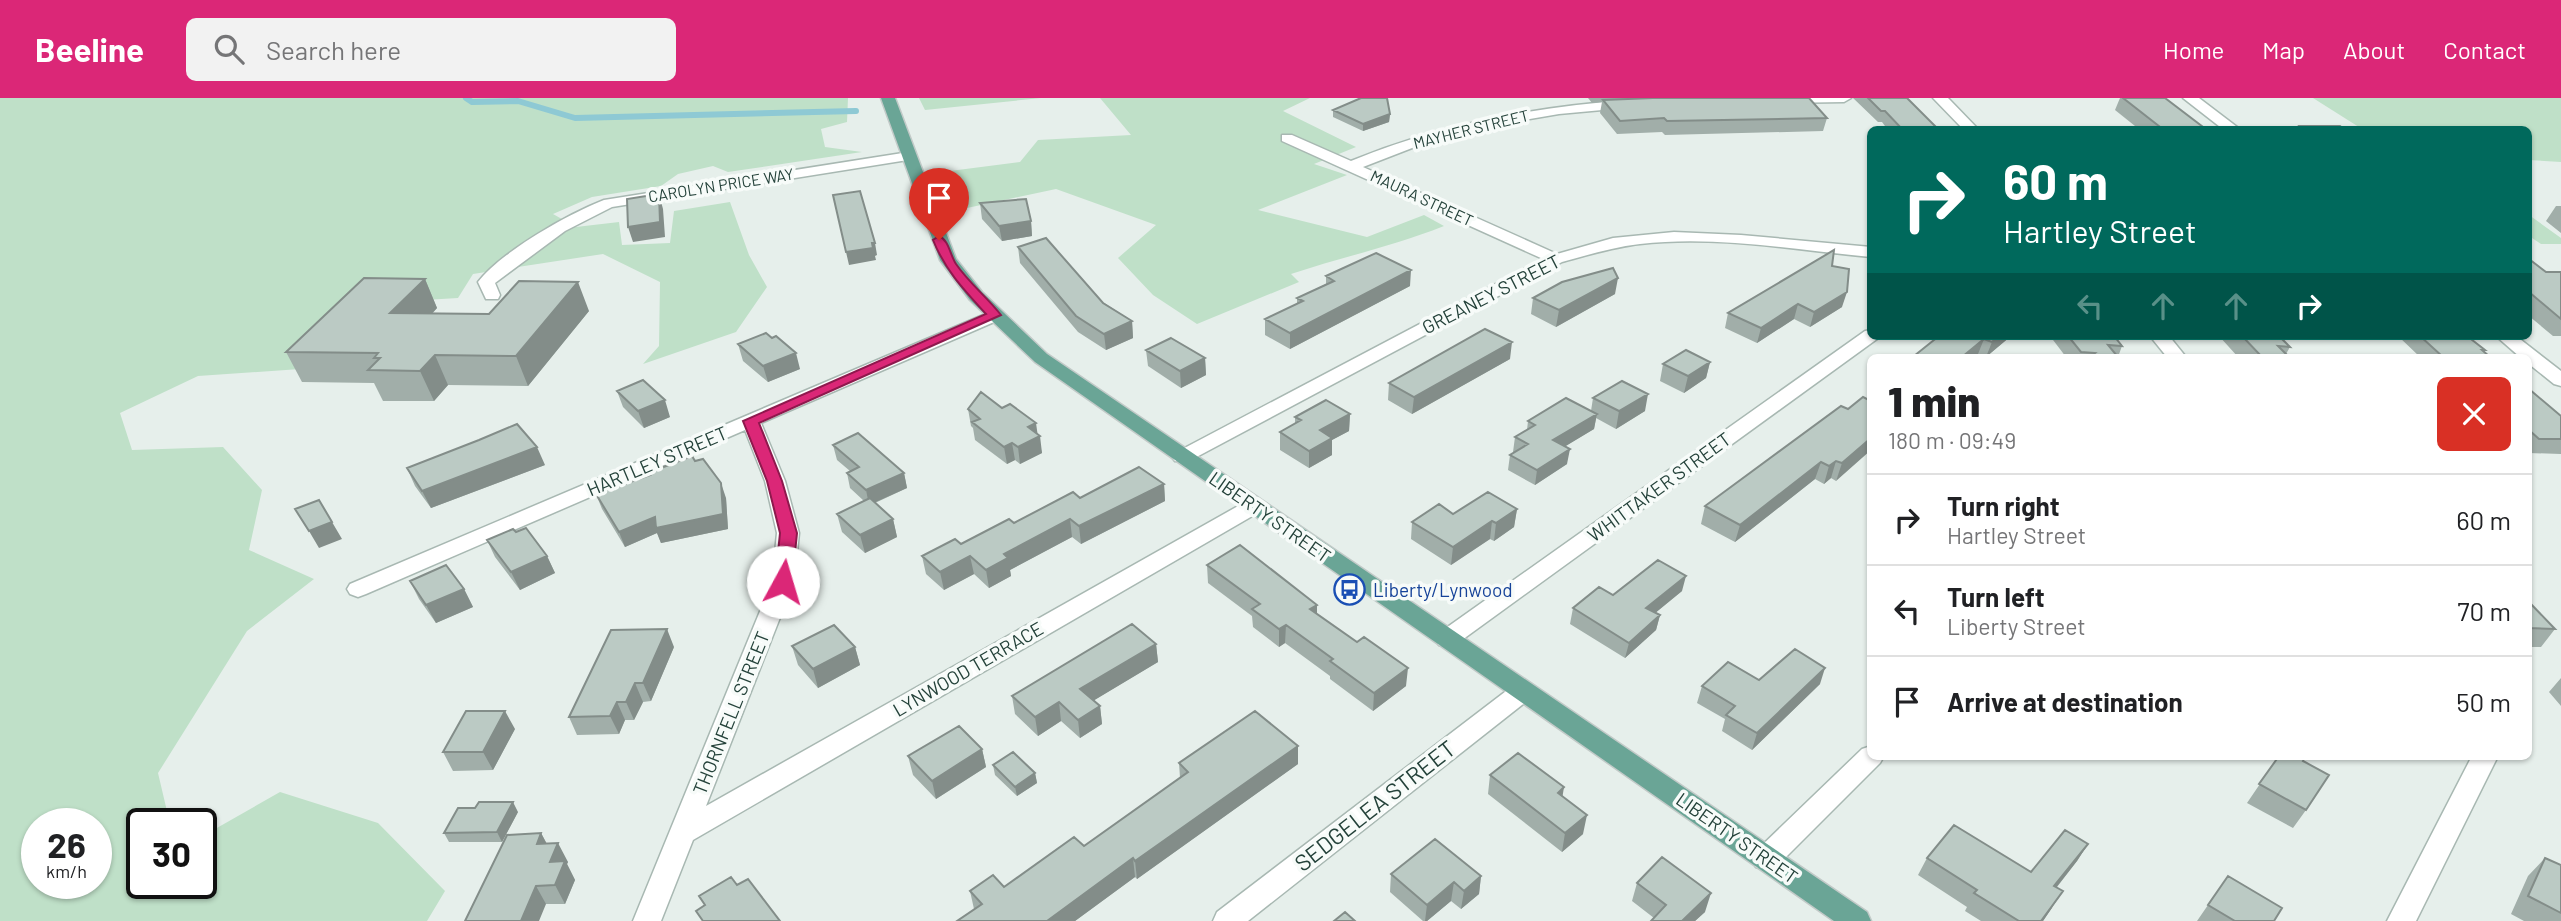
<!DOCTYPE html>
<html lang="en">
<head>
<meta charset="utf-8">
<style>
  body { margin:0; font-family:Barlow,sans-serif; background:#f2f2f2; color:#202124; height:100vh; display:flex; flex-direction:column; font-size:26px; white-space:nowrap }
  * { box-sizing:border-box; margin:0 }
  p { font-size:23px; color:#757577 }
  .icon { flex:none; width:38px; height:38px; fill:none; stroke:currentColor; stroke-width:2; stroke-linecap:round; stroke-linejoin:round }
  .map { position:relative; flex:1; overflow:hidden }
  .sheet { position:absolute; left:1867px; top:256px; width:665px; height:406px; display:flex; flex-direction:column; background:#fff; border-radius:10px; box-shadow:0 2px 5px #0004 }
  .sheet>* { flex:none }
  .top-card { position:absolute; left:1867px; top:28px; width:665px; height:214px; border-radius:10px; box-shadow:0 2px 5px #0004; background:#00695c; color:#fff; overflow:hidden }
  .speed { position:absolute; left:21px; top:710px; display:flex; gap:14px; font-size:35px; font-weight:700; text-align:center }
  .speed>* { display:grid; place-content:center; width:91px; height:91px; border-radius:50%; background:#fff; box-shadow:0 2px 5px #0004; line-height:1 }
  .speed small { font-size:18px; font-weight:400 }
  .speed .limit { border:4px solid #111; border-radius:10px; background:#fff; color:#111 }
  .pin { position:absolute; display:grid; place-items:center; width:60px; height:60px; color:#fff; margin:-72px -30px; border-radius:50% 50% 50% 0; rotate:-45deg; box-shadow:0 0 7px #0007 }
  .pin .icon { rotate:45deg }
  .me { position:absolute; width:77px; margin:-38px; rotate:6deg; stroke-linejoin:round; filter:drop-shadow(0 0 5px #0008) }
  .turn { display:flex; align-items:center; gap:24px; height:147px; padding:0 21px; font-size:32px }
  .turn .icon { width:91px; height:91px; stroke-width:2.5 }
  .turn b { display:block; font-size:49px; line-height:60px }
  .lanes { display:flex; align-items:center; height:66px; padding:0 21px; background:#0003; justify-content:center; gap:35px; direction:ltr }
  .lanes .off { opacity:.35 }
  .round { display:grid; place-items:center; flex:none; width:74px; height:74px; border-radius:10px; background:#f2f2f2 }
  .overview { display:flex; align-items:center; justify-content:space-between; height:119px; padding:0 21px }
  h1 { font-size:42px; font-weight:800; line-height:52px }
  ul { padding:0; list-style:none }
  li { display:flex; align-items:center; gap:21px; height:91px; padding:0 21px; border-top:2px solid #e0e0e0 }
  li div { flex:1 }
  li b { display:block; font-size:26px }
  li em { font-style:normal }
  header { display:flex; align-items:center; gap:42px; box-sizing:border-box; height:98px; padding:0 35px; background:#db2777; color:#fff }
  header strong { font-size:33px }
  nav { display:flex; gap:38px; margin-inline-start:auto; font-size:24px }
  .search { width:490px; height:63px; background:#f2f2f2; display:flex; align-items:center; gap:18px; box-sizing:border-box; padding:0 24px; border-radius:10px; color:#757577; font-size:26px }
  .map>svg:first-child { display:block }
  .green { fill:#bfe0c8; fill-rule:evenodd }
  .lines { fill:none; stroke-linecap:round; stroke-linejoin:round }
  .stream { stroke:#8ec9d4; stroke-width:6 }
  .minor-casing { stroke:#a8b8b2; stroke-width:3 }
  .major-casing { stroke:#c2cac8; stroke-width:3 }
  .minor { fill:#fff; fill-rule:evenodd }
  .major { fill:#6aa596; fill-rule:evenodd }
  .wall { fill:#a1aea9 }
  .shaded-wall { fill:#838d89 }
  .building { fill:#bbcac4; stroke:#838d89; stroke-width:2 }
  .route { fill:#db2777; stroke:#8e194d; stroke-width:2 }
  .labels { text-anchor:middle; stroke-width:7; stroke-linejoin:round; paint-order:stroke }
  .far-street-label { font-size:16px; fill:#24423a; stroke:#f7fbf9 }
  .street-label { font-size:19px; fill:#24423a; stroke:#f7fbf9 }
  .transit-label { font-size:19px; fill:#164399; stroke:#f7fbf9; text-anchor:start }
  .near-street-label { font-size:23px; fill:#24423a; stroke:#f7fbf9 }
</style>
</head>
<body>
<header>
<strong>Beeline</strong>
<div class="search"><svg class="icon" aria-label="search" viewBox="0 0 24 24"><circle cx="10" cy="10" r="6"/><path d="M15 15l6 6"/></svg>Search here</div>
<nav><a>Home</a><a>Map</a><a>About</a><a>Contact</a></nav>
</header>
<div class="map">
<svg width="2561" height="823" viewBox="0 0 2561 823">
  <rect width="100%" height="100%" fill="#e6efeb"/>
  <!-- green -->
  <path class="green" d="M0 0H848L847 24 821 31 825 49 862 54 728 74 713 68 678 76 661 88 592 99 553 116 576 129 619 124 622 147 670 145 674 113 730 104 749 157 767 189 736 234 643 266 659 248 660 184 603 156 473 176 458 200 374 205 300 271 198 278 120 315 132 352 223 349 262 392 249 452 314 481 247 533 158 675 170 726H142V786H201V739L280 694 378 725 445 793 427 823H0ZM37 726H96V786H37Z
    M919 0H1041L925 12Z
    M1100 0H1310L1283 13 1356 49 1314 66 1347 77 1258 112 1367 139 1424 117 1444 128C1394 148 1342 159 1291 176L1299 184 1197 226 1153 197 1118 160 1156 127 1056 91 967 110 950 73 1020 64 1038 42 1131 37Z
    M2313 0H2561V64L2529 62V32L2362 31Z
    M2529 117 2561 140V146H2541L2529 138Z"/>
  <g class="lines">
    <!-- stream -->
    <path class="stream" d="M466 0 472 4 518 3 575 20 856 13"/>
    <defs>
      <path id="minor" d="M1775 0H1851L1844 4 1781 5 1776 4Z
        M1933 0H1948L1979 32H1964Z
        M2183 0H2199L2241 32H2224Z
        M1630 2 1637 6 1635 9 1559 16 1488 28 1425 45 1363 69 1557 156 1613 140 1674 134 1741 137 1871 149V159C1795 152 1716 137 1640 146 1613 149 1588 157 1562 164L1189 363H1175L1172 359 1175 355 1543 161 1282 43V37H1292L1351 63C1441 26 1533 9 1630 2Z
        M909 54 914 55 916 58 914 61 612 109 565 133 495 185 500 197 498 201H486L478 184C501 154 568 116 604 102Z
        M995 212 1001 213 1004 217 1001 221 761 325 785 383 799 435 794 484 706 708 1247 403H1261L1264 408 1261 413 693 742 661 823H633L772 484 777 435 765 383 745 332 366 496 358 499 350 496 347 491 350 486Z
        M1871 232V238H1879L1877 241 1455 547 1447 549 1439 547 1435 541 1439 535 1865 233Z
        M2150 238H2169L2186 259H2167Z
        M2496 238H2516L2561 273V288L2554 286 2529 266V259H2520Z
        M1523 584 1532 587 1535 593 1532 599 1248 823H1213L1217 814 1514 587Z
        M1871 648V658H1884L1880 665 1776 769 1766 772 1756 769 1752 761 1756 753 1862 651Z
        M2472 658H2498L2416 823H2387Z"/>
      <path id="major" d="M881 0H895L956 161 982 194 1047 256 1867 814 1871 823H1834L1035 264 970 202 940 162Z"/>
    </defs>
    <!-- minor casing -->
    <use href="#minor" class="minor-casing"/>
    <!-- major casing -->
    <use href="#major" class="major-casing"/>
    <!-- minor -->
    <use href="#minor" class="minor"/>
    <!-- major -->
    <use href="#major" class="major"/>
  </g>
  <!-- wall -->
  <path class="wall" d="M1588 0H1809L1827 20 1823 33 1665 37 1662 34 1617 36 1600 15 1602 4 1592 5Z
    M1853 0H1907L1939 32H1888L1882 24H1878Z
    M2120 0H2165L2207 32H2140L2115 12Z
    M1333 12 1390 16 1389 24 1363 33 1333 19Z
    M980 105 1031 123 1032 138 1002 143 982 121Z
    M2556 108H2561V135L2546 123Z
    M1018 149 1132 223 1133 240 1106 252 1078 234 1020 165Z
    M2529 161 2546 174H2561V238H2553L2529 218Z
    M1832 168 1842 209 1810 229 1794 221 1757 245 1725 230 1728 215Z
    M1326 178 1410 188 1290 251 1265 237V221L1297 206V200L1326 186Z
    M425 181 437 210 432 216H489L589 213 528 288 448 287 434 303H383L374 285 302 284 286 254Z
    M1615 196 1556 229 1531 216 1533 200Z
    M1939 238H2011L1986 259 1978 256 1975 259H1914Z
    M2050 238H2114L2122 248 2118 259H2066Z
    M2219 238H2279L2290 249 2286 256 2289 259H2238Z
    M2398 238H2467L2485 252 2484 253 2490 259H2420Z
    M772 240 800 271 768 284 743 263 738 246Z
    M1146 252 1205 260 1206 277 1181 290 1148 268Z
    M1510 261 1412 316 1388 302 1389 285Z
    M1710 264 1706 280 1684 295 1660 283 1663 266Z
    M2529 291 2561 318V356L2529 355Z
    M617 293 670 319 644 330 623 309Z
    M1593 300 1645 313 1616 331 1596 320 1594 331 1565 348 1567 366 1535 387 1508 372 1510 357 1515 355 1513 354 1515 339 1527 332 1528 323 1591 313Z
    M1871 303 1836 383 1831 380 1824 386 1815 381 1735 444 1701 426 1705 408 1848 311Z
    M968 311 1037 336 1042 355 1020 366 1015 362 1007 366 975 342 973 330 971 328Z
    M1350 316 1349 333 1332 342V357L1309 370 1280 352V334L1295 326V319Z
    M833 347 904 375 907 390 875 405 893 421 897 439 865 455 842 434 837 416 864 403 850 390 847 375 850 373 837 362Z
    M545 367 431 410 415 388 407 370Z
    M648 375 726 400 728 431 661 445 657 435 625 449 602 411 596 396 649 378Z
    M1164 386 1165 403 1081 446 1072 439 1010 472 1011 478 989 490 974 476 944 492 926 476 922 458 961 446 1080 400Z
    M1517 411 1514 429 1494 443 1490 441 1451 467 1411 441 1412 424 1453 416Z
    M516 434 547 458 555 475 520 492 495 459 487 442Z
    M1207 467 1317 516 1406 588 1373 613 1330 581V578L1285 545 1279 549 1253 529 1252 518 1208 485Z
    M410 483 464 491 473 509 436 525 419 501Z
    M1682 493 1655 515 1660 517 1656 532 1625 560 1570 526 1573 510 1613 497Z
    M2529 504 2555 531 2541 549H2529Z
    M1156 546 1158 564 1094 602 1100 608 1102 626 1080 640 1061 623 1038 638 1015 616 1012 598Z
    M792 548 855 549 860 567 818 590 798 567Z
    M674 549 651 603 643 604 634 622H625L619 636 577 637 569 619Z
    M2561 580V608L2549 594Z
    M1759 582 1820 586 1752 652 1722 633 1725 621 1697 605 1702 588Z
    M515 631 493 672 453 673 443 654Z
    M982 651 986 669 936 701 913 677 908 658Z
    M2279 658 2303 663 2306 712 2293 730 2247 705Z
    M1179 665 1298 666 1137 781 1135 779 1075 823H957L974 811 970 793 1004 789 1084 748 1180 680Z
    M993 667 1035 675 1037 685 1017 698 995 677Z
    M1490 677 1562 699 1583 736 1562 754 1488 696Z
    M518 714 502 744H449L444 735Z
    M541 735 547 746 568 764 567 766 575 782 565 806H546L465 823Z
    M2088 746 2077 763 2057 789 2052 810 2043 823H1981L1965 813 1967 809 1918 777 1927 760 2031 774Z
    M2545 760 2561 767V823H2524L2511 816 2528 778Z
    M1391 776 1481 778 1479 796 1461 811 1451 803 1427 823H1423L1390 794Z
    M2228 778 2274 823H2197Z
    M1637 785 1705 814 1695 823H1651L1654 820 1632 803Z"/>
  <!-- shaded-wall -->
  <path class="shaded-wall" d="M1390 16 1389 24 1363 33V26Z
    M659 96 663 111 665 139 633 144 628 129Z
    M1031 123 1032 138 1002 143 999 128Z
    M872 145H875L877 157 875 158 876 162 849 167 846 154Z
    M1411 172 1410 188 1290 251V235Z
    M1618 180 1615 196 1556 229 1559 212Z
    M425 181 437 210 404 245 390 215Z
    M578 184 589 213 528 288 516 258Z
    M1847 194 1842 209 1810 229 1814 214Z
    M1798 206 1794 221 1757 245 1761 230Z
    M1132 223 1133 240 1106 252 1104 236Z
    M1998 238H2011L1986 259 1992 244Z
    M1984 241 1978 256 1975 259H1962Z
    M1512 244 1510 261 1412 316 1414 299Z
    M796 255 800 271 768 284 763 268Z
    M435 257 448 287 434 303 420 273Z
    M1205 260 1206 277 1181 290 1180 273Z
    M1710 264 1706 280 1684 295 1688 278Z
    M1648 296 1645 313 1616 331 1619 313Z
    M665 302 670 319 644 330 638 313Z
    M1350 316 1349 333 1332 342V357L1309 370V353L1320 332Z
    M1597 316 1594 331 1551 357 1553 342Z
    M1036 325 1038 339 1040 338 1042 355 1020 366 1018 349 1028 329Z
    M1871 340V352L1836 383 1842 365Z
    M1012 345 1015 362 1007 366 1004 349Z
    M537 349 545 367 431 410 422 393Z
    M1570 351 1567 366 1535 387 1537 372Z
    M1836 363 1831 380 1824 386 1829 368Z
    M1821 364 1815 381 1735 444 1740 427Z
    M904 375 907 390 869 407 866 392Z
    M721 385 726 400 728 431 661 445 657 435 625 449 619 434 655 419Z
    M1164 386 1165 403 1081 446 1079 428Z
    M1517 411 1514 429 1494 443 1496 425Z
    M893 421 897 439 865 455 860 437Z
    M1070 421 1072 439 1010 472 1011 478 989 490 986 472 1004 456Z
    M1492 423 1490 441 1451 467 1453 449Z
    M332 424 342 441 319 450 309 433Z
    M547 458 555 475 520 492 511 474Z
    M970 458 974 476 944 492 940 474Z
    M1686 478 1682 493 1643 525 1646 510Z
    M464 491 473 509 436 525 426 507Z
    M1317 507V525L1310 511Z
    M1660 517 1656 532 1625 560 1629 545Z
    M1286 527 1285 545 1279 549V531Z
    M667 531 674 549 651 603 643 585Z
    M1156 546 1158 564 1083 609 1080 591Z
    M855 549 860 567 818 590 813 571Z
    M1408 570 1406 588 1373 613 1374 595Z
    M1825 570 1820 586 1752 652 1757 635Z
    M635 585 643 604 634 622 626 604Z
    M617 604 625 622 619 636 610 618Z
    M1059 604 1061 623 1038 638 1035 619Z
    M1100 608 1102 626 1080 640 1078 622Z
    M505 613 515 631 493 672 483 654Z
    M1298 648V666L1137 781 1135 763Z
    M982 651 986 669 936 701 932 683Z
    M1035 675 1037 685 1017 698 1015 689Z
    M1564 689 1561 708 1558 695Z
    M513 704 518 714 502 744 497 734Z
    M1587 717 1583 736 1562 754 1565 735Z
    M541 735 551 754 537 746Z
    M558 745 568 764 567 766 575 782 565 806 555 787 550 764Z
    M2088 746 2077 763 2044 805 2054 788Z
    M1133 760 1135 779 1075 823H1047Z
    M1481 778 1479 796 1461 811 1464 793Z
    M1454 784 1451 803 1427 823H1425L1427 807Z
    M536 788 546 806 539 823H521Z
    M2063 793 2043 823H2041Z
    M1711 795 1705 814 1695 823H1682Z"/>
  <!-- building -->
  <path class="building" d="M1361 0H1387L1390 16 1363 26 1333 12Z
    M1653 0H1809L1827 20 1667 23 1664 20 1620 23 1603 2Z
    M1868 0H1907L1939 32H1903L1885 13H1881Z
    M2123 0H2165L2207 32H2164Z
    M2300 28H2340L2345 32H2305Z
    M860 93 875 145H872L873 150 846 154 833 97Z
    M659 96 660 124 628 129 627 101Z
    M1026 101 1031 123 999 128 980 105Z
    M1046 140 1103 205 1132 223 1104 236 1076 218 1018 149Z
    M1834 152 1832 168 1849 171 1847 194 1814 214 1798 206 1761 230 1728 215Z
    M1376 155 1411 172 1290 235 1265 221 1303 203 1297 200 1334 183 1326 178Z
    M2529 161 2546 174H2561V221L2529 194Z
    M1613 170 1618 180 1559 212 1533 200 1562 184Z
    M364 180 425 181 390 215 489 216 519 183 578 184 516 258 435 257 420 273 368 272 380 260H374L378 255 286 254Z
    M1485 231 1512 244 1414 299 1389 285Z
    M766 235 772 240 776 238 796 255 763 268 738 246Z
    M1939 238H1998L1992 244 1984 241 1962 259 1914 258Z
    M2068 238H2114L2122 248 2108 247 2118 259H2092L2091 258 2095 255 2081 254Z
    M2242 238H2279L2290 249 2278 248 2289 259H2262Z
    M2420 238H2467L2485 252H2482L2490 259H2443Z
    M1171 240 1205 260 1180 273 1146 252Z
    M1686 252 1710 264 1688 278 1663 266Z
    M643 282 665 302 638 313 617 293Z
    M1622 283 1648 296 1619 313 1593 300Z
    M2529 291 2561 318V341H2539L2529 332Z
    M981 294 1002 310 1010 306 1036 325 1028 329 1040 338 1018 349 1012 345 1004 349 972 324 980 321 968 311Z
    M1863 299 1871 303V340L1842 365 1836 363 1829 368 1821 364 1740 427 1705 408 1841 308 1848 311Z
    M1566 300 1597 316 1553 342 1570 351 1537 372 1510 357 1528 346 1515 339 1535 327 1528 323Z
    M1326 302 1350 316 1320 332 1332 340 1309 353 1280 334 1301 322 1295 319Z
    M517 326 537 349 422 393 407 370 479 342Z
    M858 335 904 375 866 392 847 375 859 369 833 347Z
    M692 358 695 363 703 361 721 385 723 416 656 430 655 419 619 434 596 396 650 377 648 375Z
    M1139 369 1164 386 1079 428 1070 421 1004 456 1008 460 986 472 970 458 940 474 922 458 955 441 961 446 1009 421 1014 425 1073 394 1080 400Z
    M1488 394 1517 411 1496 425 1492 423 1453 449 1412 424 1439 406 1453 416Z
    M870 400 893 421 860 437 837 416Z
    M319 402 332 424 309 433 295 411Z
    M526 430 547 458 511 474 487 442 513 431 516 434Z
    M1240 447 1317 507 1310 511 1357 544 1364 539 1408 570 1374 595 1330 563 1333 561 1286 527 1279 531 1252 511 1260 506 1207 467Z
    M1658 462 1686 478 1646 510 1660 517 1629 545 1573 510 1599 489 1613 497Z
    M446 467 464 491 426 507 410 483Z
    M2529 504 2555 531 2529 530Z
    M1132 526 1156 546 1080 591 1100 608 1078 622 1059 604 1035 619 1012 598Z
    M834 527 855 549 813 571 792 548Z
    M667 531 643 585H635L626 604H617L610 618 569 619 611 532Z
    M1795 551 1825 570 1757 635 1726 617 1735 608 1702 588 1728 564 1759 582Z
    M466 613H505L483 654H443Z
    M1255 613 1298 648 1135 763 1133 760 1047 823H957L982 806 970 793 993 777 1004 789 1074 739 1084 748 1188 674 1179 665Z
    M959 628 982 651 932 683 908 658Z
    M1013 654 1035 675 1015 689 993 667Z
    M1518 655 1564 689 1558 695 1587 717 1565 735 1490 677Z
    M2279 658H2306L2303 663 2329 677 2306 712 2259 686Z
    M479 704H513L497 734 444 735 458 710H475Z
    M1954 727 2031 774 2065 732 2088 746 2054 788 2063 793 2041 823H2019L1974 795 1977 792 1927 760Z
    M541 735 537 746 558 745 550 764 565 763 555 787 536 788 521 823H465L507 737Z
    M1435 741 1481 778 1464 793 1454 784 1427 807 1391 776Z
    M1662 759 1711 795 1682 823H1651L1666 807 1637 785Z
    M2545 760 2561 767V815L2528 798Z
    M2228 778 2282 810 2274 823H2235L2208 807Z
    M731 779 737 787 748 781 780 823H703L696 813 705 807 699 798Z
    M1345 814 1355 823H1334Z"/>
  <!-- route -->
  <path class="route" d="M939 138C949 142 950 157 956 166 969 185 987 199 1001 217L759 325 782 383 797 435 792 484 783 490 777 488 775 484 780 435 767 383 743 323 986 216C964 192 945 172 933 142Z"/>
  <!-- icons -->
  <defs>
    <symbol id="bus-ring" viewBox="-11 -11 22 22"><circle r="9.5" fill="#f7fbf9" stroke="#1a4fb4" stroke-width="1.5"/><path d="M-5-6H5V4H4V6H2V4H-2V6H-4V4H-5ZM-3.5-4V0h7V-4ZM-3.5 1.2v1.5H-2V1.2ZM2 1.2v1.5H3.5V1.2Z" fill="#1a4fb4"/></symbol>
  </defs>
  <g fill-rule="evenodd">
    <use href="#bus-ring" x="1332" y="474" width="35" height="35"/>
  </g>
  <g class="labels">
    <!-- far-street labels -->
    <g class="far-street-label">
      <text transform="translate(1471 31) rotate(-14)" y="6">MAYHER STREET</text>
      <text transform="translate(721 87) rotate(-9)" y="6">CAROLYN PRICE WAY</text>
      <text transform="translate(1422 100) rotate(25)" y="6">MAURA STREET</text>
    </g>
    <!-- street labels -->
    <g class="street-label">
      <text transform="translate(1491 196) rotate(-27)" y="7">GREANEY STREET</text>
      <text transform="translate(657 363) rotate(-23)" y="7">HARTLEY STREET</text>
      <text transform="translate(1659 389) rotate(-36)" y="7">WHITTAKER STREET</text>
      <text transform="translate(1270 419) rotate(35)" y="7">LIBERTY STREET</text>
      <text transform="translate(968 571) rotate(-30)" y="7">LYNWOOD TERRACE</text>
      <text transform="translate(731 615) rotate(-68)" y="7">THORNFELL STREET</text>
      <text transform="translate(1737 740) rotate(35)" y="7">LIBERTY STREET</text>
    </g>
    <!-- transit labels -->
    <g class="transit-label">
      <text x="1373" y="499">Liberty/Lynwood</text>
    </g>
    <!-- near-street labels -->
    <g class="near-street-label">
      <text transform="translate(1375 708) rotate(-38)" y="8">SEDGELEA STREET</text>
    </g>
  </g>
</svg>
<div class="speed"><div>26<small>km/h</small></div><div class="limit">30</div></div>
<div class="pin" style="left:939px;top:142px;background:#d93025"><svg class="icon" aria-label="arrive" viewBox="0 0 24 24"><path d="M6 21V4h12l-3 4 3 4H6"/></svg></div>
<svg class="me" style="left:783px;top:484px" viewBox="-20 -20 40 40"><circle r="19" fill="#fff"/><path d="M0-13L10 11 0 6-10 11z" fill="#db2777"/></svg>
<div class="top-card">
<div class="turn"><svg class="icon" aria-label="right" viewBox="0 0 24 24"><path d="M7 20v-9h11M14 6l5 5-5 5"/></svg><div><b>60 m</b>Hartley Street</div></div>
<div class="lanes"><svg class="icon off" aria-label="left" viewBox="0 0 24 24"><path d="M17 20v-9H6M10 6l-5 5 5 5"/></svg><svg class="icon off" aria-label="ahead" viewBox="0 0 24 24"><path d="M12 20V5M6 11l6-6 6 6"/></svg><svg class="icon off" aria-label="ahead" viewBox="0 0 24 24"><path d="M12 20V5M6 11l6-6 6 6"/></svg><svg class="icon" aria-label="right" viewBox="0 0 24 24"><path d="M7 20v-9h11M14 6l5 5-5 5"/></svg></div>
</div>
<section class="sheet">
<div class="overview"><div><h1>1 min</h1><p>180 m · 09:49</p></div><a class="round" style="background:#d93025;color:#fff"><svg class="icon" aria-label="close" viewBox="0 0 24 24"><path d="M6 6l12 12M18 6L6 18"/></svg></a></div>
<ul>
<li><svg class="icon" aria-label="right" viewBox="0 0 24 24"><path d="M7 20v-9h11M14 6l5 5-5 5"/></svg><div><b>Turn right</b><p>Hartley Street</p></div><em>60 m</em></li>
<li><svg class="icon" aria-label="left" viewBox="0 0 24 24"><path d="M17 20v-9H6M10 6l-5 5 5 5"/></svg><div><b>Turn left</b><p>Liberty Street</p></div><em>70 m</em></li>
<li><svg class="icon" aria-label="arrive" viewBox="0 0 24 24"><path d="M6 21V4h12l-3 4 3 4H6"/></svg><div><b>Arrive at destination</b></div><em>50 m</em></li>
</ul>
</section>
</div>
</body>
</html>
